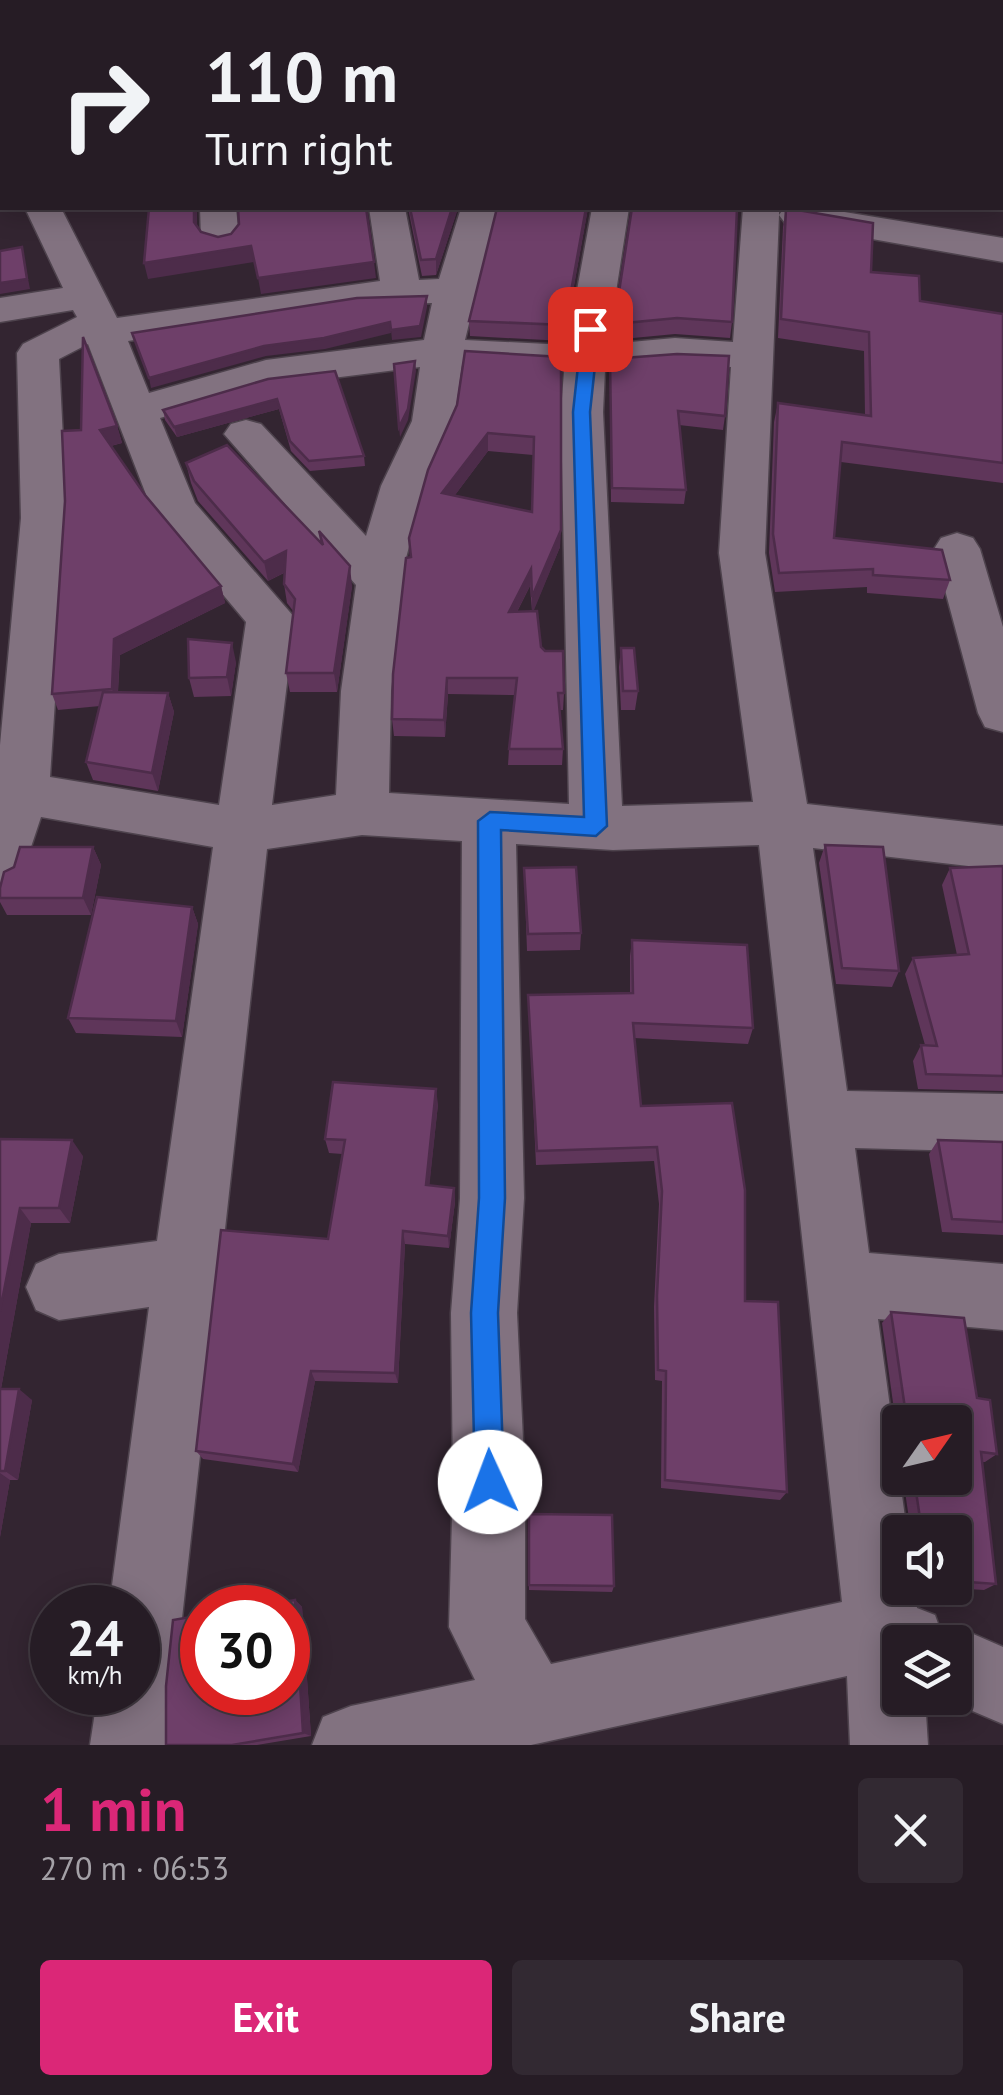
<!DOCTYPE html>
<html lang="en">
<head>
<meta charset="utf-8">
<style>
  body { margin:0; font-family:"PT Sans",sans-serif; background:#322932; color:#f1f3f6; height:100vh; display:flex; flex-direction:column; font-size:38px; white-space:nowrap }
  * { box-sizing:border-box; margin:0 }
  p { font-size:32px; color:#a4a1a7 }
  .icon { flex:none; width:55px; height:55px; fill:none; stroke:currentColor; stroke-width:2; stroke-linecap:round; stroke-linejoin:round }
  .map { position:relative; height:1745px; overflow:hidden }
  .details { display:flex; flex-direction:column; background:#261c25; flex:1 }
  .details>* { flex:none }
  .hud { position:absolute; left:0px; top:0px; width:1005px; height:210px; box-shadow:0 5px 25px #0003,0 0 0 2px #423a42; background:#261c25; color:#f1f3f6; overflow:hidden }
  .needle { width:65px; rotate:56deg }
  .tools { position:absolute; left:882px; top:1405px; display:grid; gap:20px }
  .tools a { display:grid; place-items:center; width:90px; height:90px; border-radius:10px; background:#261c25; box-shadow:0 5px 25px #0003,0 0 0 2px #423a42; font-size:50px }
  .speed { position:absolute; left:30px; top:1585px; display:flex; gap:20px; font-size:50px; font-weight:700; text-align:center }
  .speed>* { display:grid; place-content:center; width:130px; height:130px; border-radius:50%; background:#261c25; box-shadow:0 5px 25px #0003,0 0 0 2px #423a42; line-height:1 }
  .speed small { font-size:25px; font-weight:400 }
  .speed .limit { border:15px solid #d22; background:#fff; color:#111 }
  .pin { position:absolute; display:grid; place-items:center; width:85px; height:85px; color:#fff; margin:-42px; border-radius:20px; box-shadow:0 5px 15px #0006 }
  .me { position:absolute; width:110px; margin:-55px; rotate:358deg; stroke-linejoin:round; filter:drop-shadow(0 0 8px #0008) }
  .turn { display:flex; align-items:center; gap:35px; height:210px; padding:0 40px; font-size:45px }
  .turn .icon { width:130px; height:130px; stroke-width:2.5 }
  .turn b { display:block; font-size:70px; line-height:85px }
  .round { display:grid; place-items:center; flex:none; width:105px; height:105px; border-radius:10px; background:#322932 }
  .headline { display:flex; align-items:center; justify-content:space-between; height:170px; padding:0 40px }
  h1 { font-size:60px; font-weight:600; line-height:75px; color:#db2777 }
  .primary-button { display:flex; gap:20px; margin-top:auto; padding:20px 40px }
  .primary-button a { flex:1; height:115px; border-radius:10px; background:#db2777; color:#fff; font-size:40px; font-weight:600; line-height:115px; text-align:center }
  .primary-button a+a { background:#322932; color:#f1f3f6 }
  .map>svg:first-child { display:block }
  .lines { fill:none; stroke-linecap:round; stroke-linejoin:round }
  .minor-casing { stroke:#4e434d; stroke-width:3 }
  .minor { fill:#827280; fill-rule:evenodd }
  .wall { fill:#5f365a; fill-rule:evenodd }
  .shaded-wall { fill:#4d2c4a }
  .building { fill:#6e3f69; stroke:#4d2c4a; stroke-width:2.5; fill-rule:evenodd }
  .route { fill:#1a73e8; stroke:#114b97; stroke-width:2.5 }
</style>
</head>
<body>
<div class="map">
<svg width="1003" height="1745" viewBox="0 0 1003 1745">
  <rect width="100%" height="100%" fill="#332531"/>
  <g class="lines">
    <defs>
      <path id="minor" d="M330 0H362L363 2H331Z
        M702 0H734V2H702Z
        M913 0H980L981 2H915Z
        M25 208H61L117 318 380 281 369 208H405L419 280 439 279 461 208H497L465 340 567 345 592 208H629L608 344 675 338 733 342 743 208H779V215L784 208H820L1003 238V262L798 226 785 223 779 215 765 553 807 804 1003 826V870L813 848 847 1091 1003 1094V1152L855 1148 869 1253 1003 1264V1330L878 1319 907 1532H900V1588H915L917 1608 935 1615 941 1632 955 1626 1003 1647V1724L942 1698H955V1642H900V1698H925L928 1745H850L847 1676 531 1745H312L323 1717 351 1706 475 1680 449 1627 453 1482 451 1313 460 1198 462 841 362 835 267 849 168 1745H90L98 1692H138V1608H109L149 1307 59 1320 36 1310 26 1287 36 1264 59 1254 157 1241 213 847 41 817 19 883 0 890V745L21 518 17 353 23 344 77 317 73 310 0 322V298L63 288ZM432 303 424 340 266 360 149 393 128 341 358 305ZM88 344 152 510 246 622 219 805 50 777 67 518 59 359ZM675 364 731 367 719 553 753 802 622 806 603 412 605 370ZM462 365 564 371 561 412 569 804 389 793 391 691 406 558 425 486 454 421ZM420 367 412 421 381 486 366 536 261 424 246 420 231 424 224 434 356 585 341 691 336 795 272 805 295 618 195 503 160 418 269 386ZM516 844 613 850 759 845 842 1602 551 1664 525 1619V1482L517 1313 524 1198Z
        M200 208H236L239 238 233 246 220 249 207 246 201 238Z
        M957 533 973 538 980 549 1003 627V732L985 727 978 713 934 549 941 538Z"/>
    </defs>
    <!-- minor casing -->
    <use href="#minor" class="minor-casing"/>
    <!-- minor -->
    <use href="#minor" class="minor"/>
  </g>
  <!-- wall -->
  <path class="wall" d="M0 51H2V100H0Z
    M408 208H458L436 275 422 276Z
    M497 208H588L564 341 470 336 469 321Z
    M632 208 732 322 730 338 675 334 612 340Z
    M786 208 871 272 920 301 1003 314V483L841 462 834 538 950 580 943 599 867 593V587L775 592 769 553 774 422 778 403 865 415 864 351 778 338 783 227Z
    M561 357 560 547 533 611 541 647 564 693 563 710H560L563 749 562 765H508L509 749 515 695 448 694 445 737 394 736 392 719 411 557 428 470ZM488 451 533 455 532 512 455 495ZM530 586 532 611 517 612Z
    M610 359 725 416 723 430 679 425 686 490 684 504 611 502Z
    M268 379 364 456 365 466 310 471 291 451 279 409 177 437 165 420 163 410Z
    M117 426 122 443 111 446 145 495 221 586 225 603 120 655 118 692 168 693 174 712 158 791 93 780 86 762 100 706 58 710 52 694 65 501Z
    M186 463 320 542 319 531 352 586 337 692H290L286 673 294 612 287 603 284 584V573L268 581 198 501 191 483Z
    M621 648 638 691 635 710H621L619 667Z
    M236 662 231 696 194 697 189 678Z
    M825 845 899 971 892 987 836 984 819 863Z
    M93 847 101 865 91 915H7L0 902V888L14 867Z
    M1003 866V1091L918 1089 913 1061 921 1045H925L905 974 913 958 957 955 942 885 950 868Z
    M524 868 581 933 580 950 527 951Z
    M192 907 198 924 182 1037 76 1033 68 1018Z
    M632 940 753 1028 748 1044 634 1038 641 1106 745 1301 787 1492 780 1500 661 1488 662 1381 655 1380 654 1307 659 1204 654 1161 536 1165 528 995 630 993V956Z
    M438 1104 429 1186 454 1188 455 1202 449 1248 405 1244 398 1383 315 1381 298 1472 203 1459 196 1451 328 1239 342 1154 329 1153 325 1139Z
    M0 1139 83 1156 70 1223H31L1 1389 32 1400 18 1480H10L0 1537Z
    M938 1140 1003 1142V1235L942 1232 929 1154Z
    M891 1312 977 1398 997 1454 985 1462H982L996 1584 984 1590 952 1588H955V1532H909H911L903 1478H955V1422H900V1453L882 1323Z
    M529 1521 614 1586 612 1592 529 1590Z
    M295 1600 302 1607 311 1736 257 1745H166Z"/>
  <!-- shaded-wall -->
  <path class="shaded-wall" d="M194 208H197V238L194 222Z
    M452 208H458L436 275V259Z
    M586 208H588L564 341 565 325Z
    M251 246 254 262 148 279 144 263Z
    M22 247 30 289 0 294V283Z
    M374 262 376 278 261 294 258 278Z
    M427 296V307L421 337 392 340 391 330Z
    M390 322 391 333 325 349 266 356 151 388 149 378 264 346Z
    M415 361 416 371 408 420 400 437 399 427Z
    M277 399 279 409 177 437 174 427Z
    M117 426 122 443 105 447 100 430Z
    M488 433V451L443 511 442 493Z
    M561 530 560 547 532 615V597Z
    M286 551 289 570 268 581 264 562Z
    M350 566 352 586 337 692 334 673Z
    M531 569 530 586 508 629 509 612Z
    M221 586 225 603 120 655 117 705 112 689 114 639Z
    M232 643 236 662 231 696 227 677Z
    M447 678 448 694 445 737 444 720Z
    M168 693 174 712 158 791 152 773Z
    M93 847 101 865 91 915 83 898Z
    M192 907 198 924 182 1037 176 1021Z
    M436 1089 438 1104 428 1199 426 1185Z
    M72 1140 83 1156 70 1223 59 1208Z
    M454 1188 455 1202 449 1248 448 1236Z
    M20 1208 31 1223 0 1394V1311Z
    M403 1231 405 1244 398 1383 395 1373Z
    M311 1371 315 1381 298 1472 293 1464Z
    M19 1389 32 1400 18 1480 5 1471Z
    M0 1473 10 1480 0 1537Z
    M295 1600 302 1607 311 1736 303 1733Z"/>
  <!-- building -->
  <path class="building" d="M216 0H235L236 2H191Z
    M395 0H637V2H396Z
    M881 0H958V2H881Z
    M0 51H2V81H0Z
    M1002 101H1003V180H1002Z
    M149 208H194V222L201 232 218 237 231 234 239 224 238 208H366L374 262 258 278 251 246 144 263Z
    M410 208H452L436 259 421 260Z
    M497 208H586L565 325 469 321Z
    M632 208H737L732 322 677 318 614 324Z
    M786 208 873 223 871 272 919 276 920 301 1003 314V463L842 442 834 538 942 550 950 580 873 575V569L779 573 773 534 778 403 871 416 869 332 781 319Z
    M22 247 27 279 0 283V251Z
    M427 296 420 326 391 330 390 322 324 338 264 346 149 378 132 333 357 298Z
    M83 337 117 426 100 430 145 495 221 586 114 639 112 689 52 694 65 501 62 431 81 430Z
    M465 351 561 357V530L532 597 531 569 509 612 537 611 541 647 545 651H563L564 693H558L563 749H509L517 678H447L444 720 392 719 393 674 406 558 411 557 409 538 428 470 457 405ZM488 433 534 437 532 512 442 493Z
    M677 354 729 356 725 416 678 411 686 490 612 488 610 359Z
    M415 361 408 409 399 427 394 364Z
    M335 371 364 456 309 461 290 441 277 399 174 427 163 410 268 379Z
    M227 445 323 545 319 531 350 566 334 673H286L295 599 284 584 286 551 264 562 194 481 186 463Z
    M188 639 232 643 227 677 189 678Z
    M621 648H634L638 691H623Z
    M103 692 168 693 152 773 86 762Z
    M825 845 883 847 899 971 842 968Z
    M20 847H93L83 898H0V888L4 872 14 867Z
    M1003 866V1076L926 1074 921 1045 937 1046 913 958 969 954 950 868Z
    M576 867 581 933 528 934 524 868Z
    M97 897 192 907 176 1021 68 1018Z
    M632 940 747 945 753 1028 633 1023 641 1106 732 1103 745 1190V1301L778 1302 787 1492 665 1480 666 1371 658 1370 657 1296 662 1191 657 1147 537 1151 528 995 633 993Z
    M333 1082 436 1089 426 1185 454 1188 448 1236 403 1231 395 1373 311 1371 293 1464 196 1451 221 1230 328 1239 345 1140 325 1139Z
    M0 1139 72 1140 59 1208H20L0 1311Z
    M938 1140 1003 1142V1222L952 1219Z
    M891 1312 964 1318 977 1398 990 1400 997 1454 981 1452 996 1584 955 1581V1532H916L915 1529 921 1525 914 1478H955V1422H907Z
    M0 1389H19L5 1471H0Z
    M529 1514 612 1515 614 1586 529 1585Z
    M295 1600 303 1733 232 1745H166V1686L173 1620 202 1615V1692H288V1608H248Z"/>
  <!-- route -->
  <path class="route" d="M590 324 599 329 590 412 607 826 596 836 501 830 505 1198 498 1313 504 1482 500 1493 490 1497 479 1493 475 1482 471 1313 479 1198 478 821 490 812 584 817 573 412 582 329Z"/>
</svg>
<div class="tools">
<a><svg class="needle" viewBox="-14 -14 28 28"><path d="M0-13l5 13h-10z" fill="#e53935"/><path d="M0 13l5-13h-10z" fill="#a4a1a7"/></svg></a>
<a><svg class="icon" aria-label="sound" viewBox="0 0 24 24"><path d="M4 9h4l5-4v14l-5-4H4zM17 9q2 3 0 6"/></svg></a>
<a><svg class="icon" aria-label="layers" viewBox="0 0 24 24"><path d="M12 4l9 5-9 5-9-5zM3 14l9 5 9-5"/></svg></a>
</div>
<div class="speed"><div>24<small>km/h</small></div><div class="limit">30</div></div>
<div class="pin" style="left:590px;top:329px;background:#d93025"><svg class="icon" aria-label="arrive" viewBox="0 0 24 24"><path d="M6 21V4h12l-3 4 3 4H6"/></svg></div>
<svg class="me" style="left:490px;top:1482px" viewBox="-20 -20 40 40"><circle r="19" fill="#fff"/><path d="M0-13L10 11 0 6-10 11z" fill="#1a73e8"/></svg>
<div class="hud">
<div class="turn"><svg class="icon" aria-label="right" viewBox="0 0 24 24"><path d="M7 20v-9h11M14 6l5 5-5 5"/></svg><div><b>110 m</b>Turn right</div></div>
</div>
</div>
<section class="details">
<div class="headline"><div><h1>1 min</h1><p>270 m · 06:53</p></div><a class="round"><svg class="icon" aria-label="close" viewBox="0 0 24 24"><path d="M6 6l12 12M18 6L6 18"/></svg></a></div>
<div class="primary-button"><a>Exit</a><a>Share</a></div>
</section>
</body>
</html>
